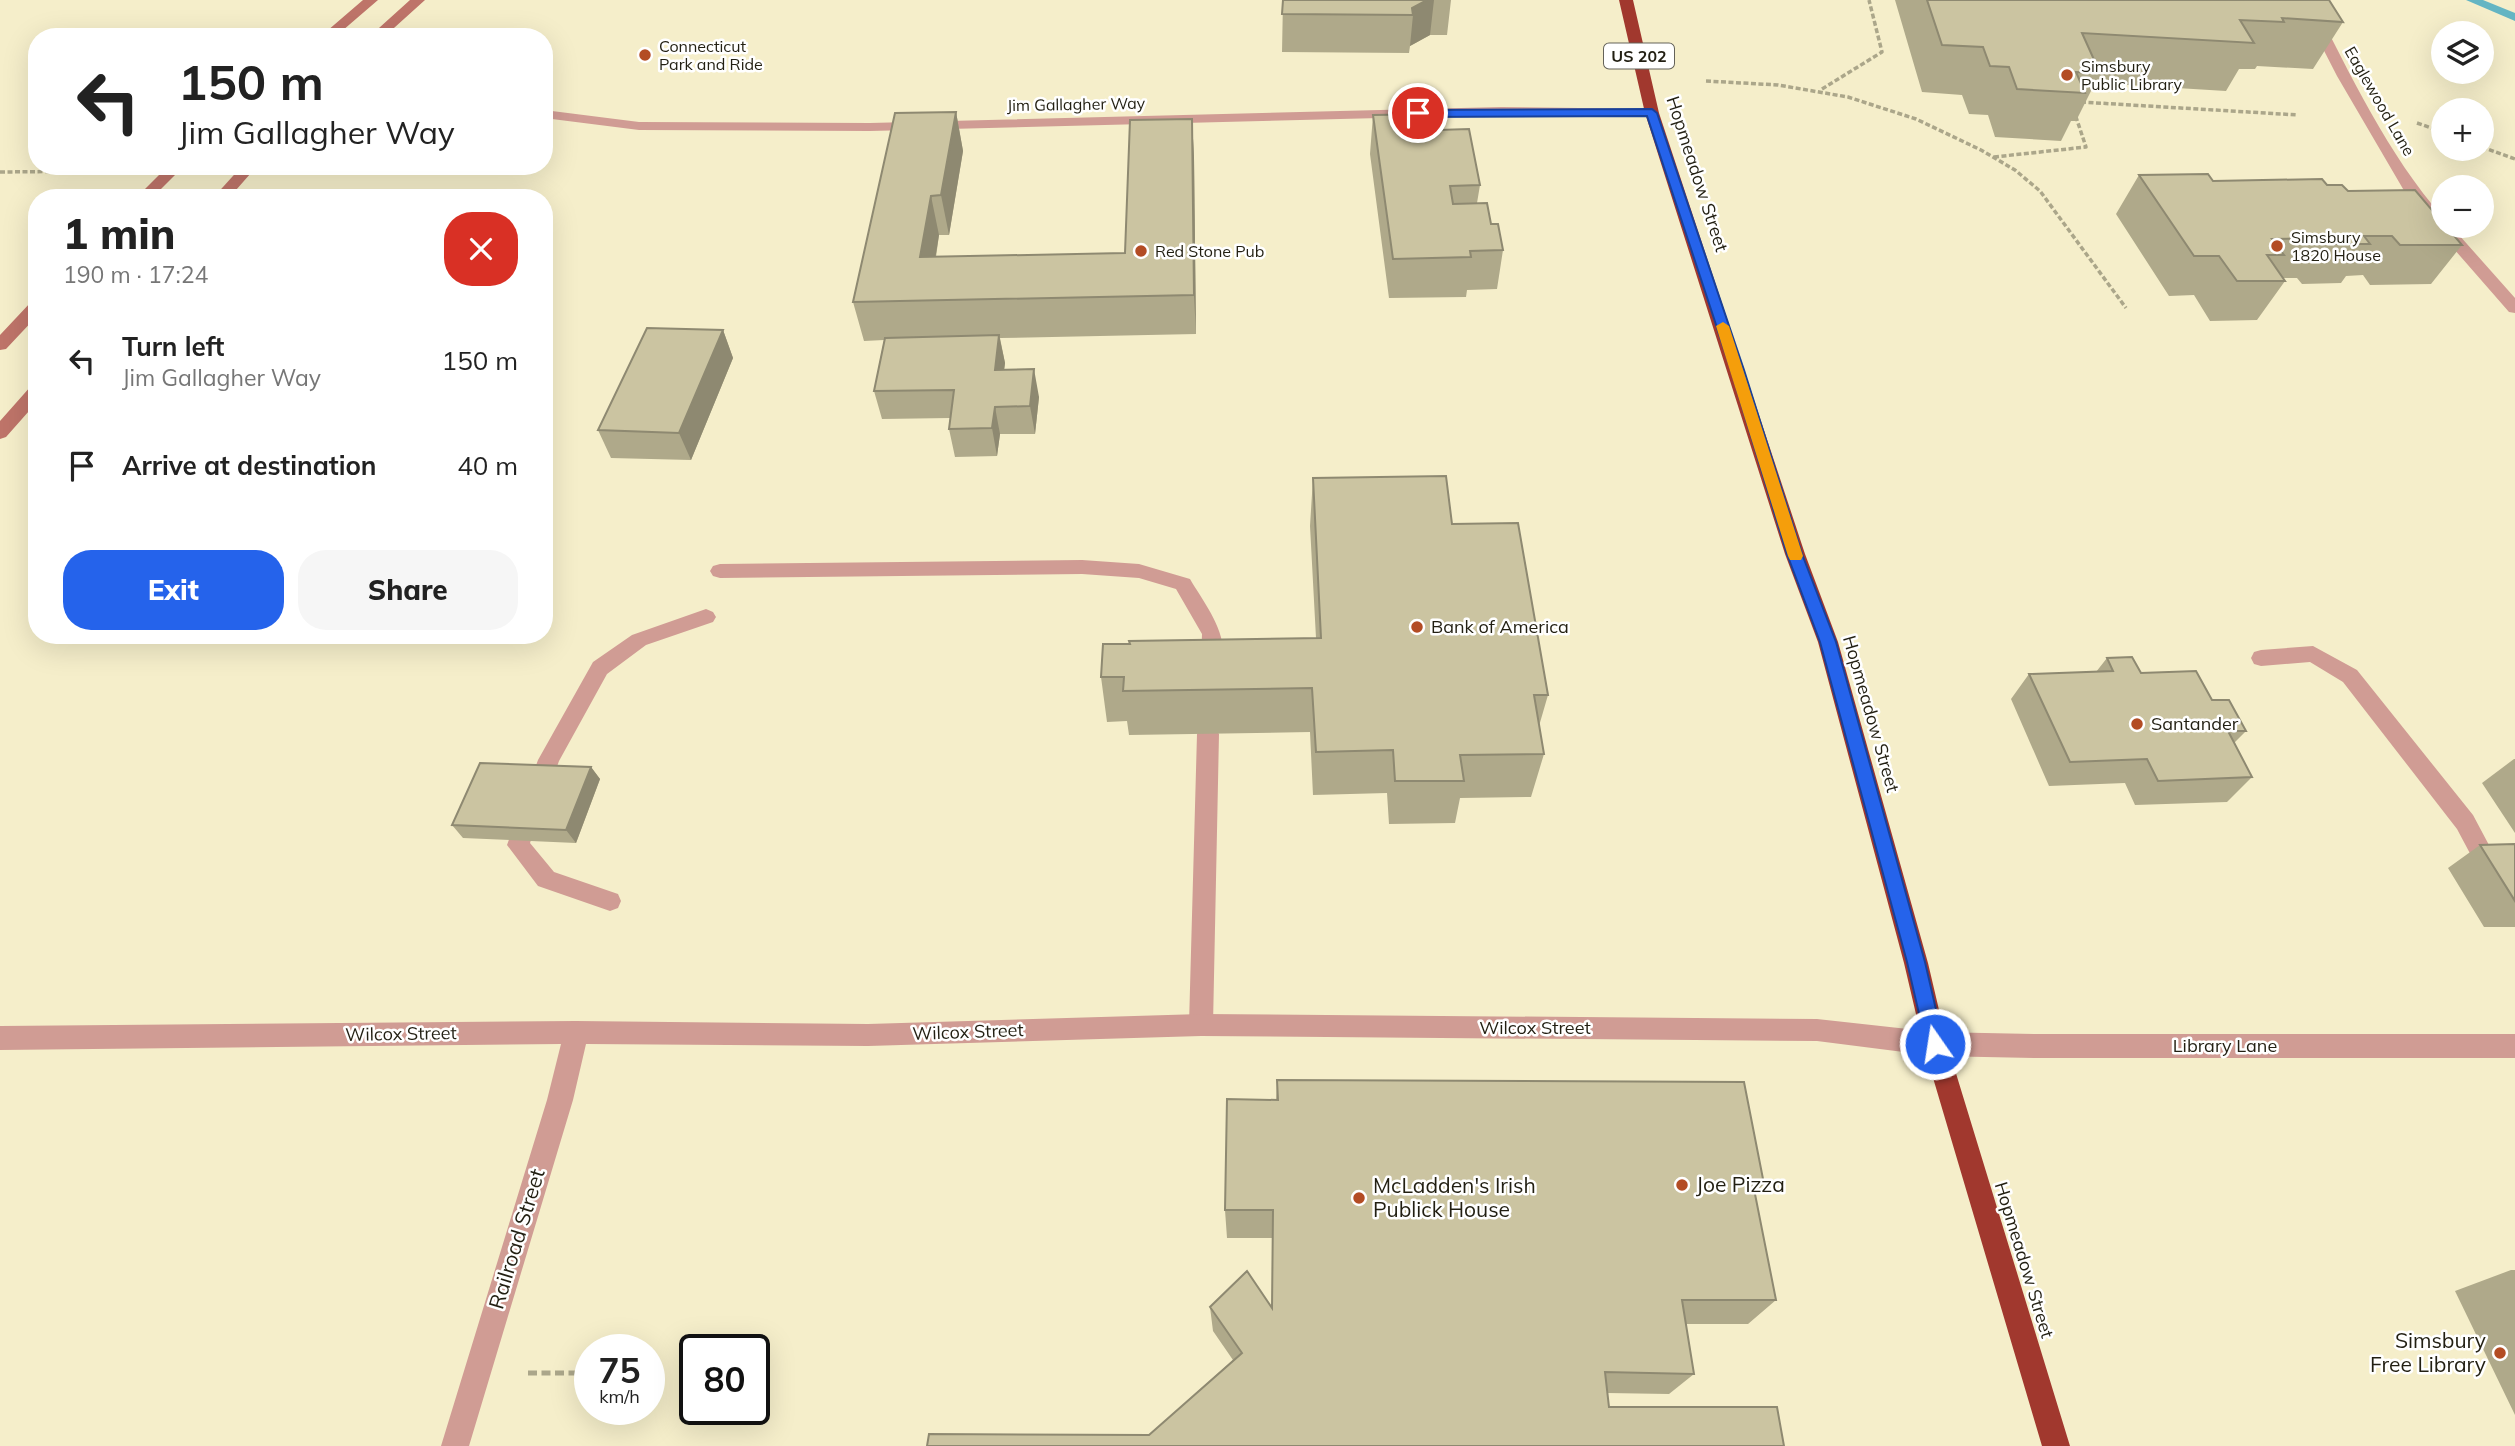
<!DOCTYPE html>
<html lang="en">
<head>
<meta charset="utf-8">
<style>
  body { margin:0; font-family:Mulish,sans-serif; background:#f6f6f6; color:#222; height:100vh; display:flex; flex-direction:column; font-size:26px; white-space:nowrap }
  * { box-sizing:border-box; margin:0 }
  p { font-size:23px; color:#767676 }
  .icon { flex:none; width:38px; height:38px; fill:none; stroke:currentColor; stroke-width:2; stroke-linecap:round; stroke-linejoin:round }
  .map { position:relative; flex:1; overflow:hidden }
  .sheet { position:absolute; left:28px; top:189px; width:525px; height:455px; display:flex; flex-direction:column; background:#fff; border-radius:28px; box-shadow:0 7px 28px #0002 }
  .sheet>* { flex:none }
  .guide { position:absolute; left:28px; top:28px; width:525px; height:147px; border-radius:28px; box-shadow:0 7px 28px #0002; background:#fff; color:#222; overflow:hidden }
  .controls { position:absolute; left:2431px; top:21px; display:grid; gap:14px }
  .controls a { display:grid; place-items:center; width:63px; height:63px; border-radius:50%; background:#fff; box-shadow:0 7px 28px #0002; font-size:35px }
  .speed { position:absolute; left:574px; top:1334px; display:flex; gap:14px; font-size:35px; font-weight:700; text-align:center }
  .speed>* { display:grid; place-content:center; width:91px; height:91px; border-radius:50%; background:#fff; box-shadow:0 7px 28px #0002; line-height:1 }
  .speed small { font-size:18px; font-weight:400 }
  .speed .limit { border:4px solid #111; border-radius:10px; background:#fff; color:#111 }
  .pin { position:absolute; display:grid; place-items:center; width:60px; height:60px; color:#fff; margin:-30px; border:4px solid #fff; border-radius:50%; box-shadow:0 2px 7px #0007 }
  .me { position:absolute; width:77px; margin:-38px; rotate:347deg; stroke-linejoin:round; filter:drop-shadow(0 0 5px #0008) }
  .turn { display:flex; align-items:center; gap:24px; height:147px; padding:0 35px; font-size:32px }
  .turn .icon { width:91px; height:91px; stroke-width:2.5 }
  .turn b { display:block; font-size:49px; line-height:60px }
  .round { display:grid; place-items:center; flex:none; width:74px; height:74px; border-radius:28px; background:#f6f6f6 }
  .overview { display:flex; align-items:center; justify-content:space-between; height:119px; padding:0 35px }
  h1 { font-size:42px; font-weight:800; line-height:52px }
  .cta { display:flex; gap:14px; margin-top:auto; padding:14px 35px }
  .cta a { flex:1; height:80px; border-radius:28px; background:#2563eb; color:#fff; font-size:28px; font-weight:800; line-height:80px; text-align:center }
  .cta a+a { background:#f6f6f6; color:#222 }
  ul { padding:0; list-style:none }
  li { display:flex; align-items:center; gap:21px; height:105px; padding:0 35px }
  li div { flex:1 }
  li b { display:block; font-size:26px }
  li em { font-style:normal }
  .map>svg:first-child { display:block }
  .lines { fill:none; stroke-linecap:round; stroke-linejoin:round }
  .stream { fill:#64b5c3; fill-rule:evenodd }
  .path-far1 { stroke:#aba68a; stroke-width:3.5; stroke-dasharray:5 2.5; stroke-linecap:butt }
  .path { stroke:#aba68a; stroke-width:5; stroke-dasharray:9 4.5; stroke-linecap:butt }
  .lane { fill:#d09c94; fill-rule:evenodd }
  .street { fill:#d09c94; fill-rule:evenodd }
  .secondary { fill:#be7469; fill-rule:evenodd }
  .highway { fill:#a1382e; fill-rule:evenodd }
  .wall { fill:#afa98a }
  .shaded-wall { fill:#8e8971 }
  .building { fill:#cbc4a1; stroke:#8e8971; stroke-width:2 }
  .route { fill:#2563eb; stroke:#184099; stroke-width:2 }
  .slow { fill:#f59e0b }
  .poi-dot { fill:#b34c24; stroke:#fff; stroke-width:2.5 }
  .labels { text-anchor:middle; stroke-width:5; stroke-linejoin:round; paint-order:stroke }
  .far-poi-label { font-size:16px; fill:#221f12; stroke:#fff; text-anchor:start }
  .shield { fill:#fff; stroke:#646259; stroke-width:2 }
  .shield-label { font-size:16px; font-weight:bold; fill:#221f12 }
  .far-street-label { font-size:16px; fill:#221f12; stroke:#fff }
  .street-label { font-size:18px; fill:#221f12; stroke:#fff }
  .poi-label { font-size:18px; fill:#221f12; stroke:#fff; text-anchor:start }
  .near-poi-label { font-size:21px; fill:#221f12; stroke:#fff; text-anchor:start }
  .near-street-label { font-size:21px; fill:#221f12; stroke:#fff }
</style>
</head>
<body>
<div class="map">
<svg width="2515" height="1446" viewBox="0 0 2515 1446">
  <rect width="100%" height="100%" fill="#f5eeca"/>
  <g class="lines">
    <!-- stream -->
    <path class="stream" d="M2466 0H2483L2515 13V21Z"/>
    <!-- path-far1 -->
    <path class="path-far1" d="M1706 81 1778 85 1848 97 1916 119 1981 150 2015 170 2040 191 2126 308
      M1822 89 1882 52 1869 0
      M2081 102 2298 115
      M2417 123 2443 132
      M2482 147 2515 159
      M1994 157 2086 147 2075 114
      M0 172 113 171"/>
    <!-- path -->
    <path class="path" d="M528 1373H590"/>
    <!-- lane -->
    <path class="lane" d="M1082 560 1139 564 1190 579C1205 605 1235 640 1218 672L1211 674 1204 672 1201 666 1202 634 1176 589 1139 578 1082 574 720 578 713 576 710 571 713 566 720 564Z
      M706 609 713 612 716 617 713 622 646 645 607 674 559 761 530 843 554 872 618 894 621 901 618 908 610 911 538 886 507 845 538 760 593 662 632 635Z
      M2313 646 2357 670 2473 815 2515 894V926L2507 923 2457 829 2343 682 2310 662 2261 666 2254 664 2251 658 2254 652 2261 650Z
      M1208 725 1215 728 1219 734 1213 1025 1210 1033 1201 1036 1192 1033 1189 1025 1197 734 1201 728Z"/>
    <!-- street -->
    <path class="street" d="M2298 0H2312C2349 72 2389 157 2443 217V226H2451L2515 298V313L2509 312 2406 194 2337 76Z
      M1501 107 1652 109 1659 113 1652 117 1501 115 870 131 639 130 544 118V110L639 122 870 123Z
      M1201 1014 1817 1019 1935 1032 2035 1034H2515V1058H2035L1935 1056 1817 1041 1201 1036 868 1046 586 1044 573 1100 469 1446H441L547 1100 561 1044 0 1050V1026L576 1021 868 1024Z"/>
    <!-- secondary -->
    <path class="secondary" d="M363 0H378L335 37H320Z
      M410 0H425L384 37H369Z
      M168 166H184L152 198H136Z
      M242 166H257L229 198H213Z
      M37 301V316L6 349 0 350V335L31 302Z
      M37 384V402L6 437 0 439V421L31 386Z"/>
    <!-- highway -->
    <path class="highway" d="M1619 0H1633L1659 113 1805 554 1838 642 1928 963 1947 1044 2070 1446H2042L1923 1044 1904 963 1818 642 1785 554 1645 113Z"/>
  </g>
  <!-- wall -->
  <path class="wall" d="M1283 0H1451L1447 35H1430L1410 46 1409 53 1282 52Z
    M1895 0H2330V1L2343 22 2313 69 2257 66 2255 69H2239L2226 91 2095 83 2076 121H2071L2061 141 1995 137 1988 115 1969 114 1962 95 1922 92Z
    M956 112 963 151 949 235H939L936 257 1125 253 1192 119 1194 158 1196 334 1000 338 1005 363 1004 369 1039 397 1035 434H1000L997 456 955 457 949 429 950 418 882 419 874 391 884 340 864 341 853 302Z
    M1373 115 1438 130 1480 185 1477 203 1491 224 1503 250 1497 289 1467 290 1466 297 1389 298 1370 154Z
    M2139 175 2213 181 2327 185 2348 191 2462 245 2431 284 2370 285 2363 275 2346 276 2341 283 2302 284 2297 278H2283L2285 281 2257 320 2210 321 2194 295 2169 296 2116 214Z
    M723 330 733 358 691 460 611 458 598 430Z
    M1313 478 1452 524 1548 695 1539 726 1544 754 1531 797 1460 798 1455 823 1389 824 1387 793 1313 795 1310 732 1129 735 1127 721 1107 722 1101 677 1316 638 1310 526Z
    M2107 658 2141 673 2212 700 2246 731 2234 743 2252 777 2227 802 2135 805 2125 783 2049 786 2011 699 2029 674 2096 672Z
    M2514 759H2515V833L2482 783Z
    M591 767 600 779 576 843 463 838 452 825Z
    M2515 844V927H2484L2448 868 2480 845Z
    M1277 1080 1764 1184 1755 1193 1776 1300 1748 1324H1686L1694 1374 1669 1394 1607 1393 1149 1435 1233 1360 1213 1331 1210 1307 1272 1306V1238H1227L1225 1210 1276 1100Z
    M2511 1270H2515V1415L2455 1291Z"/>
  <!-- shaded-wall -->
  <path class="shaded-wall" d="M1427 0H1434L1430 35 1410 46 1413 15 1412 8Z
    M956 112 963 151 949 235 941 195Z
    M1192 119 1194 158 1196 334 1194 295Z
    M931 196 939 235 929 297 920 257Z
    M723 330 733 358 691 460 679 433Z
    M999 335 1005 363 1001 397 995 370Z
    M1034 369 1039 397 1035 434 1030 406Z
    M995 407 1000 434 997 456 992 428Z
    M591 767 600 779 576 843 566 830Z"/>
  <!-- building -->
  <path class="building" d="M1283 0H1427L1412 8 1413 15 1282 14Z
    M1927 0H2329L2343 22 2282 18 2284 22 2240 20 2254 43 2082 33 2100 73 2076 72 2085 93 2017 89 2009 67 1990 66 1983 47 1942 45Z
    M956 112 941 195 931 196 920 257 1125 253 1130 120 1192 119 1194 295 853 302 895 113Z
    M1435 114 1438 130 1469 129 1480 185 1450 186 1453 204 1487 203 1491 224H1498L1503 250 1470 251 1471 257 1393 259 1373 115Z
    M2208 174 2213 181 2322 179 2327 185H2342L2348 191 2415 190 2443 223V226H2446L2462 245H2400L2392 236H2364L2370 244H2330L2325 238 2272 239 2284 255H2267L2285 281H2237L2219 256H2194L2139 175Z
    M647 328 723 330 679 433 598 430Z
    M999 335 995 370 1034 369 1030 406 995 407 992 428 949 429 954 390 874 391 885 338Z
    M1446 476 1452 524 1518 523 1548 695H1534L1544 754 1460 755 1464 781H1395L1393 750 1316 752 1312 688 1123 691 1124 677H1101L1103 644H1130L1129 641 1321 638 1313 478Z
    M2132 657 2141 673 2196 671 2212 700H2229L2246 731H2228L2252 777 2158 781 2147 759 2070 762 2029 674 2113 671 2107 658Z
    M480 763 591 767 566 830 452 825Z
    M2515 844V901L2480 845Z
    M1277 1080 1744 1082 1764 1184H1753L1776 1300H1682L1694 1374 1605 1372 1609 1407H1777L1784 1446H927L929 1434 1149 1435 1242 1353 1210 1307 1247 1271 1272 1308 1273 1210H1225L1227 1099 1278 1100Z"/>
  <!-- route -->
  <path class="route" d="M1652 109 1657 113 1744 370 1802 554 1836 642 1925 962 1944 1044 1942 1050 1935 1053 1929 1050 1926 1044 1907 962 1820 642 1787 554 1731 370 1647 116 1418 117 1412 113 1418 110Z"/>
  <!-- slow -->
  <path class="slow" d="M1723 322 1729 326 1803 556 1801 560H1790L1788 556 1716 326Z"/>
  <!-- markers -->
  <g class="poi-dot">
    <circle cx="645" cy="55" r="7"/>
    <circle cx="2067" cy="75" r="7"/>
    <circle cx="2277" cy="246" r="7"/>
    <circle cx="1141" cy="251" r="7"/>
    <circle cx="1417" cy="627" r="7"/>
    <circle cx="2137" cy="724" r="7"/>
    <circle cx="1682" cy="1185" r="7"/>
    <circle cx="1359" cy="1198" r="7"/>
    <circle cx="2500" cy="1353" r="7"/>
  </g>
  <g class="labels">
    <!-- far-poi labels -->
    <g class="far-poi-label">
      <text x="659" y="52">Connecticut<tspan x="659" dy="18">Park and Ride</tspan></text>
      <text x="2081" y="72">Simsbury<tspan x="2081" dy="18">Public Library</tspan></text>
      <text x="2291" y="243">Simsbury<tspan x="2291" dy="18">1820 House</tspan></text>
      <text x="1155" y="257">Red Stone Pub</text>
    </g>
    <!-- shield labels -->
    <rect class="shield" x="1604" y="43.5" width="70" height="25" rx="5"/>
    <g class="shield-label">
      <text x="1639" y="62">US 202</text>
    </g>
    <!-- far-street labels -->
    <g class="far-street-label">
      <text transform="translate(2380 101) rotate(60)" y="6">Eaglewood Lane</text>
      <text transform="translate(1076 104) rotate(-1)" y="6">Jim Gallagher Way</text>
    </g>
    <!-- street labels -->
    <g class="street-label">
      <text transform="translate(1697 174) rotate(72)" y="6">Hopmeadow Street</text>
      <text transform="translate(1871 714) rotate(74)" y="6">Hopmeadow Street</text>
      <text x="1535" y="1034">Wilcox Street</text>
      <text transform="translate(968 1032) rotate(-2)" y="6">Wilcox Street</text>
      <text transform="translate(401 1034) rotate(-1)" y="6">Wilcox Street</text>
      <text x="2225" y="1052">Library Lane</text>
      <text transform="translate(2024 1260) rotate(73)" y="6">Hopmeadow Street</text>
    </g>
    <!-- poi labels -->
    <g class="poi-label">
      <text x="1431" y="633">Bank of America</text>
      <text x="2151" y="730">Santander</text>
    </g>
    <!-- near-poi labels -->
    <g class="near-poi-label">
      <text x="1696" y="1192">Joe Pizza</text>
      <text x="1373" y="1193">McLadden's Irish<tspan x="1373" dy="24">Publick House</tspan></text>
      <text x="2486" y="1348" text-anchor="end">Simsbury<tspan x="2486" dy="24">Free Library</tspan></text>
    </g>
    <!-- near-street labels -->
    <g class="near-street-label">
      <text transform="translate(517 1239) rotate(-73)" y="7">Railroad Street</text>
    </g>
  </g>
</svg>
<div class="controls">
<a><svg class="icon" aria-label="layers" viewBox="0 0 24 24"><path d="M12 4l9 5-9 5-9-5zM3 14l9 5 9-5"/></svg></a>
<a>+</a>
<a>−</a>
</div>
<div class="speed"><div>75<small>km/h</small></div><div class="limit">80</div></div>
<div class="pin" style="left:1418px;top:113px;background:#d93025"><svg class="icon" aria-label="arrive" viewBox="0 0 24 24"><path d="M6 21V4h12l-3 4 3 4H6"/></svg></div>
<svg class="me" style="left:1935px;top:1044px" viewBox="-20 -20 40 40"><circle r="17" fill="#2563eb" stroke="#fff" stroke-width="3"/><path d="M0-11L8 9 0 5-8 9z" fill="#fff"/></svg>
<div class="guide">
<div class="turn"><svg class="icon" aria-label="left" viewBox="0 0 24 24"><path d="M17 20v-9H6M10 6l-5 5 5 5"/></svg><div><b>150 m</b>Jim Gallagher Way</div></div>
</div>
<section class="sheet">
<div class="overview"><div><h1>1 min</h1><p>190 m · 17:24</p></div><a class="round" style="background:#d93025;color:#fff"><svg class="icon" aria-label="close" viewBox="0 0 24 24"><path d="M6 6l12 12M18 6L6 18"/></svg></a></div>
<ul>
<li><svg class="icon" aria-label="left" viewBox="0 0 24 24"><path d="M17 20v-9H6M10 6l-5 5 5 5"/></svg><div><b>Turn left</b><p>Jim Gallagher Way</p></div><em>150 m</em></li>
<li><svg class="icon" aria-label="arrive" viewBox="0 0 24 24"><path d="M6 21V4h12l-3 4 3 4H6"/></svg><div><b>Arrive at destination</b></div><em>40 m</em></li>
</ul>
<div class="cta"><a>Exit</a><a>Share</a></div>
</section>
</div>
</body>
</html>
